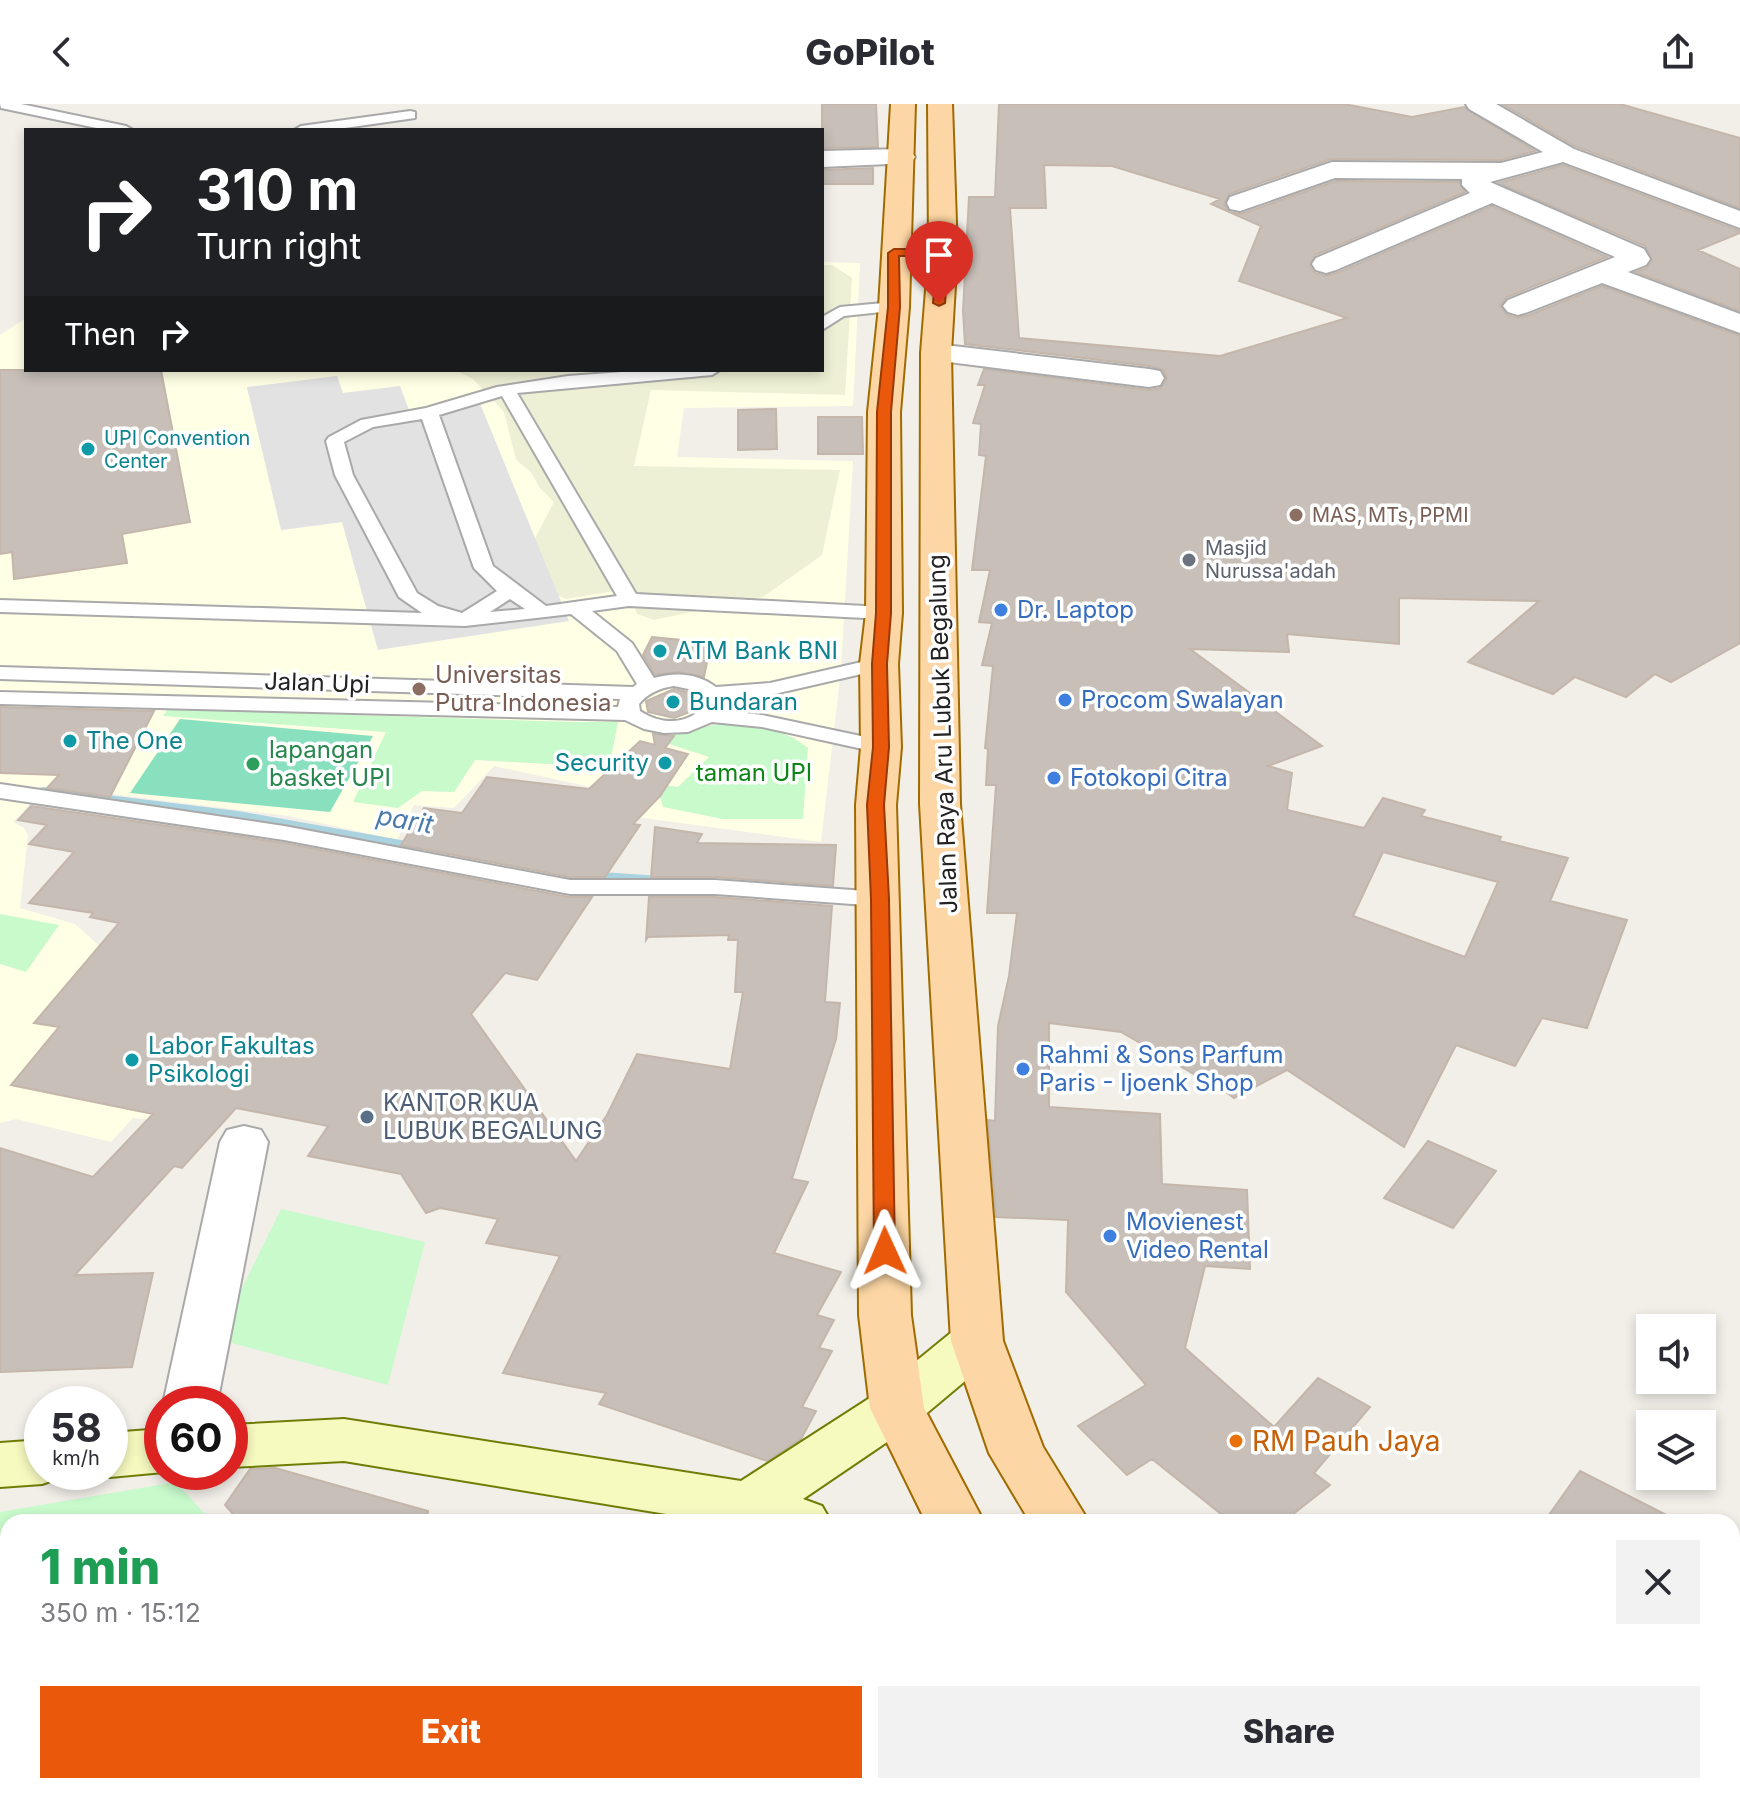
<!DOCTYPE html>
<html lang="en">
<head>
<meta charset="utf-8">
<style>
  body { margin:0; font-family:Inter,sans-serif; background:#f2f2f3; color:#2b2b33; height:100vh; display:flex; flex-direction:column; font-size:30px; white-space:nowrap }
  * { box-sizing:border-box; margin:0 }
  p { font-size:26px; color:#7c7c81 }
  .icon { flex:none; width:44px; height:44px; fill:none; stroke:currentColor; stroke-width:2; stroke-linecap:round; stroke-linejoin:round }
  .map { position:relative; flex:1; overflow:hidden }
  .panel { position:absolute; left:0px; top:1410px; width:1740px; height:280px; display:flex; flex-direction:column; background:#fff; border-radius:24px 24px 0 0; box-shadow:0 4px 12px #0003 }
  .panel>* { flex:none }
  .guide { position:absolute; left:24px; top:24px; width:800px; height:244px; border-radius:0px; box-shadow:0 4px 12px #0003; background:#202124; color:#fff; overflow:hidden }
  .fabs { position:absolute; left:1636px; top:1210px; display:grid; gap:16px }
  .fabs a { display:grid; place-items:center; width:80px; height:80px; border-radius:0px; background:#fff; box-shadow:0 4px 12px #0003; font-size:40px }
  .speed { position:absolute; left:24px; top:1282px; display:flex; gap:16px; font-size:40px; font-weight:700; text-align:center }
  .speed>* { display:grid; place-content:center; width:104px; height:104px; border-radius:50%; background:#fff; box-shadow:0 4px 12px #0003; line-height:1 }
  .speed small { font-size:20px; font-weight:400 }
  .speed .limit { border:12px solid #d22; background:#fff; color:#111 }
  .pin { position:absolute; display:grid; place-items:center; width:68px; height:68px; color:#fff; margin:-82px -34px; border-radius:50% 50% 50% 0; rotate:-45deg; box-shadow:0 0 8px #0007 }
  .pin .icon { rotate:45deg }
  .me { position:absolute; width:88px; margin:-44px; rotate:359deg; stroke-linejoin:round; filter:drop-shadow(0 0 6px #0008) }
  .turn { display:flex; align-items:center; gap:28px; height:168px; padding:0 40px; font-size:36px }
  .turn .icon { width:104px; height:104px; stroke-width:2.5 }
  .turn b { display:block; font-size:56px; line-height:68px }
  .then { display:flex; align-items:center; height:76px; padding:0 40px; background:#0003; gap:16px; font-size:30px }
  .round { display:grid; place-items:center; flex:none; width:84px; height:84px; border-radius:0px; background:#f2f2f3 }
  .overview { display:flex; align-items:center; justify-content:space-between; height:136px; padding:0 40px }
  h1 { font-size:48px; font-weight:800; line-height:60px; color:#1e9e55 }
  .cta { display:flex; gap:16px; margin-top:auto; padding:16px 40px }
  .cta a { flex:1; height:92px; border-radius:0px; background:#ea580c; color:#fff; font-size:32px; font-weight:800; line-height:92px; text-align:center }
  .cta a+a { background:#f2f2f3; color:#2b2b33 }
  header { display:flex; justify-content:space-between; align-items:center; height:104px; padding:0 40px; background:#fff; font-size:36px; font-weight:800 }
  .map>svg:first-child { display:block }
  .education { fill:#ffffe5; fill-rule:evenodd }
  .farmland { fill:#eef0d5 }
  .park { fill:#c8facc }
  .pitch { fill:#88e0be }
  .parking { fill:#e2e2e2 }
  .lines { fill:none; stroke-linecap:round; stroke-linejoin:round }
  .stream { fill:#aad3df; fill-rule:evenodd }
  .building { fill:#c7bfb8; stroke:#c4b6ab; stroke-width:2; fill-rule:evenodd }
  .lane-casing { stroke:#a9a9a9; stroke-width:4 }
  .street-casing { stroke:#a9a9a9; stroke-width:4 }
  .secondary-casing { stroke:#707d05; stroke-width:4 }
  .primary-casing { stroke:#a06b00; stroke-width:4 }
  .lane { fill:#fff; fill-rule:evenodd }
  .street { fill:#fff; fill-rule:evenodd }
  .secondary { fill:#f7fabf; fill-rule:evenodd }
  .primary { fill:#fcd6a4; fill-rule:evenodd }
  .route { fill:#ea580c; stroke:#983908; stroke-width:2 }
  .culture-dot { fill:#0f9aa8; stroke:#fff; stroke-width:3 }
  .education-dot { fill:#8d6e63; stroke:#fff; stroke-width:3 }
  .worship-dot { fill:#6b7280; stroke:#fff; stroke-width:3 }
  .shop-dot { fill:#3f7fe0; stroke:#fff; stroke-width:3 }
  .leisure-dot { fill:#2e9e5b; stroke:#fff; stroke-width:3 }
  .service-dot { fill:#5c6f8a; stroke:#fff; stroke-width:3 }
  .food-dot { fill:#e8710a; stroke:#fff; stroke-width:3 }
  .labels { text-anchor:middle; stroke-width:7; stroke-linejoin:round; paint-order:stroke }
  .far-culture-label { font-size:20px; fill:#0d838f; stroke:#fff; text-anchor:start }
  .far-education-label { font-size:20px; fill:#785e54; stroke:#fff; text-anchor:start }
  .far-worship-label { font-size:20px; fill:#5b616d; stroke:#fff; text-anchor:start }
  .shop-label { font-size:24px; fill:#366cbe; stroke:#fff; text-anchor:start }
  .culture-label { font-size:24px; fill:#0d838f; stroke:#fff; text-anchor:start }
  .education-label { font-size:24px; fill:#785e54; stroke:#fff; text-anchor:start }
  .street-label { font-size:24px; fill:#222; stroke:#fff }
  .leisure-label { font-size:24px; fill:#27864d; stroke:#fff; text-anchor:start }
  .park-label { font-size:24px; fill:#0c8416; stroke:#fff }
  .service-label { font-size:24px; fill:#4e5e75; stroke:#fff; text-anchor:start }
  .water-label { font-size:26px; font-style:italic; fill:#4a7aab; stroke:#fff }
  .near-food-label { font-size:28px; fill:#c56008; stroke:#fff; text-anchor:start }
</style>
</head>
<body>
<header><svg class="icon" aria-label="back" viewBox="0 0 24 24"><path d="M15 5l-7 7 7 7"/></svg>GoPilot<svg class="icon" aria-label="share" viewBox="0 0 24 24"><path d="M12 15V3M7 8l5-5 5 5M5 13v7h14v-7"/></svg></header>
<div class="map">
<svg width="1740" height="1690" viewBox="0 0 1740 1690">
  <rect width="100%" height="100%" fill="#f2efe9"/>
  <!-- education -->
  <path class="education" d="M822 158 860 159 853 302 684 304 677 353 853 357 841 566 821 738 636 713 627 691 494 662 454 704 414 701 397 736 289 712 47 682 13 718 24 724 28 731 20 804 75 820 103 845 190 1019 133 1014 111 1038 16 1015 0 1019V231L26 214V266H822ZM337 272 342 289 408 306 378 546 342 418 282 426 247 284ZM164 611 573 618H618L609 663 475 656 454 688 422 687 387 628ZM713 620 755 621 796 634 663 703 657 680 678 683 710 653 694 624Z"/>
  <!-- farmland -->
  <path class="farmland" d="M822 161H832L852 174 845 291 651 286 634 362 840 366 822 451 763 493 654 516 637 510 627 485 566 495 509 471 531 442 554 398 539 383 531 368 516 356 504 308 473 275 455 266H822Z"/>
  <!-- park -->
  <path class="park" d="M168 605 573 618H618L609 663 475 656 454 688 422 687 398 704 353 698 386 628 163 612Z
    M736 618C762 623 787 627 808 644L803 715H723L663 703 656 680 678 683 709 653 657 636 694 624Z
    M0 810 59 821 26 868 0 860Z
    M281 1105 425 1138 388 1281 217 1235Z
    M176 1378 212 1418H8V1682H449L456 1690H0V1408Z"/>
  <!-- pitch -->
  <path class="pitch" d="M180 615 373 632 330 708 130 689Z"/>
  <!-- parking -->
  <path class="parking" d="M337 272 343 289 400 282 409 306 479 297 569 517 378 546 342 418 281 426 247 283Z"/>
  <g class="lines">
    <!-- stream -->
    <path class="stream" d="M43 683 238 707 418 739 425 743 418 747 238 715 38 690 37 687 38 684Z
      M588 767 675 773 682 777 675 781 583 774 581 771Z"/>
  </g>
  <!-- building -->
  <path class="building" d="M822 0H876L878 43 822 44Z
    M999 0H1344L1412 13 1464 3 1535 47 1501 56 1331 55 1229 90 1224 100 1229 108 1241 110 1336 77 1459 78 1465 88 1315 151 1310 162 1315 169 1325 172 1337 169 1492 102 1607 153 1507 193 1500 202 1507 211 1517 214 1529 211 1602 182 1740 232V539L1671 578 1655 570 1626 593 1575 573 1553 590 1468 558 1539 497 1399 494V540L1287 530 1289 548 1190 545 1322 642 1268 662 1292 669 1287 706 1364 724 1383 694 1425 706 1421 712 1501 733 1499 737 1568 754 1550 797 1627 816 1587 924 1542 914 1515 962 1456 941 1404 1043 1287 966 1234 994 1202 970 1199 973 1121 928 1049 919V1003L1160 1010 1162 1080 1247 1086 1250 1165 1205 1162 1185 1244 1274 1323 1318 1274 1370 1303 1314 1369 1330 1381 1283 1418H1231L1152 1355 1127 1371 1078 1322 1146 1281 1066 1188 1068 1116 996 1113 988 1016 995 1017 998 922 1009 872 1017 809H987L996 681H986L988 645 985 644 993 562 982 561 992 519 979 518 990 466H972L986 352 979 351 981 320 973 319 985 281H978L984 265 1149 286 1161 284 1167 275 1163 266 1150 262 965 240 963 207 969 93H995ZM1044 61 1112 62 1220 95 1211 100 1261 122 1239 177 1347 214 1220 252 1019 234 1010 104H1046ZM1383 748 1498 778 1465 853 1353 812Z
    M1502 0H1620L1740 34V104L1575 42Z
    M1563 61 1740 127V129L1698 146 1740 165V207L1636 168 1647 164 1652 157 1645 142 1499 79Z
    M873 64V80H822V66Z
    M0 266H161L190 418 122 430 127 459 14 475 12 448 0 450Z
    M776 305 777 345 738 346V306Z
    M818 313H862L863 350H818Z
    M652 533 711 539 704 573 678 568 655 571 643 551Z
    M674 585 691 589 699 598 695 606 674 614 648 608 646 597Z
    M0 603 154 607 110 693 47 684 59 671 0 669Z
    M653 630 674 632 665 644 688 650 660 692 633 720 640 721 605 773H570L401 741 424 704 462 709 487 673 589 685 640 637 655 641Z
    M31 702 284 739 569 793H592L537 876 505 869 471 910 576 1057 607 1011 637 950 730 965 743 888H735L738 836H728L729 831 648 833 646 836 649 793H715L832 802 825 898 840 899 836 935 792 1075 808 1078 774 1149 841 1168 817 1211 834 1216 819 1244 832 1247 802 1303 816 1307 801 1335 767 1357 599 1300 606 1289 503 1269 560 1152 486 1139 498 1115 440 1104 426 1109 401 1070 308 1052 328 1022 236 1004 182 1064 174 1062 75 1171 153 1169 132 1263 0 1268V1044L93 1073 153 1010 11 981 59 923 34 919 119 819 90 813 93 809 29 799 74 748 29 740 47 721 18 716Z
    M655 723 702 730 697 739 836 741 833 782 715 773H651Z
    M1428 1037 1496 1067 1453 1124 1384 1094Z
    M275 1364 428 1407 427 1418H240L225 1401 250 1365Z
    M1580 1367 1680 1418H1544Z"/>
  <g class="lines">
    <defs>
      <path id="lane" d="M0 0H21L126 22 133 26H106L1 4Z
        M410 7 415 8V14L331 26H294L301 22Z
        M894 198 902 203 900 206 844 212 822 226V213L840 203Z
        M649 266H720L712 271 517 289 636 490 884 503 894 509 884 515 629 502 592 507 632 539 654 574C676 568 697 569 716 583L770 579 879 554 886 556 889 560 886 564 879 566 770 591 724 595 726 600 722 606 762 611 889 638 892 643 889 648 881 649 762 623 712 618 688 628 664 629 644 625 625 616 0 600V588L618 603 620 595 0 575V563L633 583 637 580 617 547 571 510 465 522 0 508V496L422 509 399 493 335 371 326 337 329 333 361 316 426 304 497 283 568 272ZM502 292 617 492 546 502 493 462 439 311ZM422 315 474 464 497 487 462 509 438 502 417 489 353 371 344 338 373 323ZM510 495 525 505 490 508ZM674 582 693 586 705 600C689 622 661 621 640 607L639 600C648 589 660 584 674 582Z
        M0 680 284 722 570 776H715L880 788 888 790 892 795 888 800 880 802 715 790H570L284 736 0 694Z"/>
      <path id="street" d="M1466 0H1496L1574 45 1740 107V124L1563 58 1490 78 1644 145 1650 155 1646 161 1628 168 1740 210V229L1602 179 1528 208 1518 211 1508 208 1503 202 1508 196 1615 153 1492 99 1336 166 1326 169 1316 166 1312 160 1316 154 1470 89 1462 81V75L1335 74 1240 107 1230 105 1227 99 1230 93 1332 58 1501 59 1543 48 1469 5Z
        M902 45 911 47 915 53 911 59 822 63V47Z
        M936 240 1149 265 1160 267 1164 274 1160 281 1149 283 925 255 921 249 925 243Z
        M244 1022 261 1026 268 1038 217 1300H163L220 1038 227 1026Z
        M699 1682H772L768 1690H695Z"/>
      <path id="secondary" d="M977 1217 996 1223 1003 1237 996 1251 915 1319 803 1395 822 1402 831 1418H715L344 1357 230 1363V1321L344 1315 741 1377 876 1290 958 1223Z
        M162 1325 164 1368 110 1373 96 1368H110V1329Z
        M42 1336V1368H65L62 1373 42 1380 0 1383V1339Z"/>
      <path id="primary" d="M891 0H915L909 203 900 308 902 509 898 560 901 643 896 701 911 1211 924 1304 984 1418H926L870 1304 859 1211 856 701 861 643 860 560 866 509 868 308 879 203Z
        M928 0H952L957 148 951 249 960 700 1003 1237 1043 1343 1089 1418H1030L989 1349 951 1237 920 700 921 249 929 148Z
        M1243 1682H1318L1322 1690H1247Z
        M1405 1682H1479L1483 1690H1409Z"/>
    </defs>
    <!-- lane casing -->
    <use href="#lane" class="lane-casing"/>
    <!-- street casing -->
    <use href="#street" class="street-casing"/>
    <!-- secondary casing -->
    <use href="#secondary" class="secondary-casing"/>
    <!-- primary casing -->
    <use href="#primary" class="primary-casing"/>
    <!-- lane -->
    <use href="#lane" class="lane"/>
    <!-- street -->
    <use href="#street" class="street"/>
    <!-- secondary -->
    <use href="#secondary" class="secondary"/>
    <!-- primary -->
    <use href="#primary" class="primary"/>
  </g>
  <!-- route -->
  <path class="route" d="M894 145H943L949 148 945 199 939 202 933 199 937 152H899L900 203 891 308V509L887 560 889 643 884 701 889 795 895 1147 892 1152H877L874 1147 871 795 867 701 873 643 872 560 876 509 877 308 888 203V149Z"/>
  <!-- markers -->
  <g class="culture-dot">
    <circle cx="88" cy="345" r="8"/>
    <circle cx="660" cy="547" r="8"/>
    <circle cx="673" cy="598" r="8"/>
    <circle cx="70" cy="637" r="8"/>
    <circle cx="665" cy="659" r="8"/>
    <circle cx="132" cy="956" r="8"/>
  </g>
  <g class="education-dot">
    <circle cx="1296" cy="411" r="8"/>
    <circle cx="419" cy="585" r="8"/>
  </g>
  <circle class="worship-dot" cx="1189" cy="456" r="8"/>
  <g class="shop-dot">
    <circle cx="1001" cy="506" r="8"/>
    <circle cx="1065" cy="596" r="8"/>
    <circle cx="1054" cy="674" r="8"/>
    <circle cx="1023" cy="965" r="8"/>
    <circle cx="1110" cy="1132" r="8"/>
  </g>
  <circle class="leisure-dot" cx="253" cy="660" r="8"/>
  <circle class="service-dot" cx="367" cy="1013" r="8"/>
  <circle class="food-dot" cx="1236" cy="1337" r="8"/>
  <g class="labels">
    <!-- far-culture labels -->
    <g class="far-culture-label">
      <text x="104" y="341">UPI Convention<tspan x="104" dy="23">Center</tspan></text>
    </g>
    <!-- far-education labels -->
    <g class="far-education-label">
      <text x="1312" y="418">MAS, MTs, PPMI</text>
    </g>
    <!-- far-worship labels -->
    <g class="far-worship-label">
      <text x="1205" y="451">Masjid<tspan x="1205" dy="23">Nurussa'adah</tspan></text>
    </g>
    <!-- shop labels -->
    <g class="shop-label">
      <text x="1017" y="514">Dr. Laptop</text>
      <text x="1081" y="604">Procom Swalayan</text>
      <text x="1070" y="682">Fotokopi Citra</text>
      <text x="1039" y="959">Rahmi &amp; Sons Parfum<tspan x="1039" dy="28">Paris - Ijoenk Shop</tspan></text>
      <text x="1126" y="1126">Movienest<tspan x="1126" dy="28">Video Rental</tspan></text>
    </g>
    <!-- culture labels -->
    <g class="culture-label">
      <text x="676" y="555">ATM Bank BNI</text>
      <text x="689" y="606">Bundaran</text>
      <text x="86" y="645">The One</text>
      <text x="649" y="667" text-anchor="end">Security</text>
      <text x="148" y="950">Labor Fakultas<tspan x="148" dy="28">Psikologi</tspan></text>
    </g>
    <!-- education labels -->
    <g class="education-label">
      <text x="435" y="579">Universitas<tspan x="435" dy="28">Putra Indonesia</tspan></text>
    </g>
    <!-- street labels -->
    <g class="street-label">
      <text transform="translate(317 579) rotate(2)" y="8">Jalan Upi</text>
      <text transform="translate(943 630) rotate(-92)" y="8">Jalan Raya Aru Lubuk Begalung</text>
    </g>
    <!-- leisure labels -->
    <g class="leisure-label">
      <text x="269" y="654">lapangan<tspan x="269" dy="28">basket UPI</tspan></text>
    </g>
    <!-- park labels -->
    <g class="park-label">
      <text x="754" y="677">taman UPI</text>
    </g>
    <!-- service labels -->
    <g class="service-label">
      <text x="383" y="1007">KANTOR KUA<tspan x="383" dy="28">LUBUK BEGALUNG</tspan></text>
    </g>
    <!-- water labels -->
    <g class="water-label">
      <text transform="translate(405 716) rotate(10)" y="9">parit</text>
    </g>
    <!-- near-food labels -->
    <g class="near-food-label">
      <text x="1252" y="1347">RM Pauh Jaya</text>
    </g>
  </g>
</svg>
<div class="fabs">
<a><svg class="icon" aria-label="sound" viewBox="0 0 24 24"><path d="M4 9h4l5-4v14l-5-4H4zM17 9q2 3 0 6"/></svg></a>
<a><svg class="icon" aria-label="layers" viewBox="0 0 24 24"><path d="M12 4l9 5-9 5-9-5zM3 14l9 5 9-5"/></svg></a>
</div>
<div class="speed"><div>58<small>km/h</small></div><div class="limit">60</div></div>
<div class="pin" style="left:939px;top:199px;background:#d93025"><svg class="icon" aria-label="arrive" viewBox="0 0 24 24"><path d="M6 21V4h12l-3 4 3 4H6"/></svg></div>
<svg class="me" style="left:885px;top:1147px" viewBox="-20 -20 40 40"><path d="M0-17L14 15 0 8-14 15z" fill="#ea580c" stroke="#fff" stroke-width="4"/></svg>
<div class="guide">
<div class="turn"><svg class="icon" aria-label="right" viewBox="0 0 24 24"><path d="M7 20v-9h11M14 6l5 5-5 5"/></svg><div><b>310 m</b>Turn right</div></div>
<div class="then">Then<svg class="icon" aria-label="right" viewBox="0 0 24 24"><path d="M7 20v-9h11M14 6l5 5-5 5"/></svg></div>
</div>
<section class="panel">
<div class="overview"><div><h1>1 min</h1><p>350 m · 15:12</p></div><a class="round"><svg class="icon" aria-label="close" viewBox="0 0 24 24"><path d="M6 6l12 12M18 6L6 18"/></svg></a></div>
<div class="cta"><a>Exit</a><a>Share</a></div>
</section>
</div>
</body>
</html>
